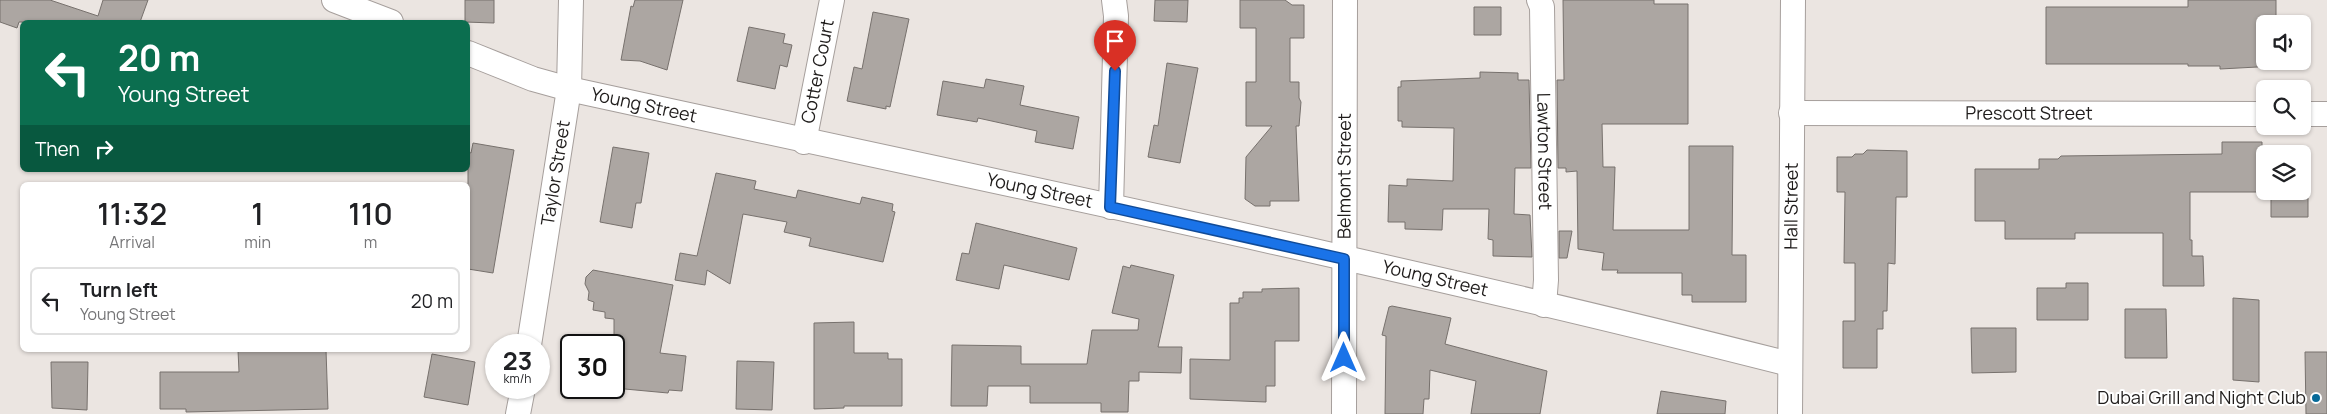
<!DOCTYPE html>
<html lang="en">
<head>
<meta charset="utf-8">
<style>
  body { margin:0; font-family:Manrope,sans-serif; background:#f2f2f2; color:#202124; height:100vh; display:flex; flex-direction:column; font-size:19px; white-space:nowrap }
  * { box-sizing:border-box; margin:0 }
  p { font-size:16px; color:#757577 }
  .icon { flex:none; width:28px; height:28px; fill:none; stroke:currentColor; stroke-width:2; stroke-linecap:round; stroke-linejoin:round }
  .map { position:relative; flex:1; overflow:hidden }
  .panel { position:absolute; left:20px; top:182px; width:450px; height:170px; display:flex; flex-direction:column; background:#fff; border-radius:8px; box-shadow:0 1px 4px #0004 }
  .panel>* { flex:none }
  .guide { position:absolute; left:20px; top:20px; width:450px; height:152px; border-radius:8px; box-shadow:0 1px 4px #0004; background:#0b6e4f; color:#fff; overflow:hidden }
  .tools { position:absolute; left:2256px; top:15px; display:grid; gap:10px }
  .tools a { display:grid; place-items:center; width:55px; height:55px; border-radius:8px; background:#fff; box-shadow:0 1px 4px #0004; font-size:25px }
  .speed { position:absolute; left:485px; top:334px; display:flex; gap:10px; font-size:25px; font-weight:700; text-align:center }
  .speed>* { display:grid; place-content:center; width:65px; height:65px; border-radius:50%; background:#fff; box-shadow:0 1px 4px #0004; line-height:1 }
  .speed small { font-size:12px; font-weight:400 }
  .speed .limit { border:2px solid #111; border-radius:8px; background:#fff; color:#111 }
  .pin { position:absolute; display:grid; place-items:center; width:42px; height:42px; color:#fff; margin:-51px -21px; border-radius:50% 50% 50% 0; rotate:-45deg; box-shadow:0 0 5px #0007 }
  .pin .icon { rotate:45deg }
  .me { position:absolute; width:55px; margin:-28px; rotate:0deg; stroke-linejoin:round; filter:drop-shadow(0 0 4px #0008) }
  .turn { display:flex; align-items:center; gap:18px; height:105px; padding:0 15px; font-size:22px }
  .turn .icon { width:65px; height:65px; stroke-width:2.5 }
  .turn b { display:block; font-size:35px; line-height:42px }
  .then { display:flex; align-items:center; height:48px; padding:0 15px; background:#0003; gap:10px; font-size:19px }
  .eta { display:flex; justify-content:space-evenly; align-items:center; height:85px; text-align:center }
  .eta b { font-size:30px; font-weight:600; line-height:35px }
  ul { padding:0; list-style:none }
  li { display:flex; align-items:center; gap:15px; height:68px; margin:0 10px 8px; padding:0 5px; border:2px solid #e0e0e0; border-radius:8px }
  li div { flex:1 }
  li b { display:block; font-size:19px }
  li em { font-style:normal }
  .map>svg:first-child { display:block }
  .building { fill:#aca6a2; stroke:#77716d }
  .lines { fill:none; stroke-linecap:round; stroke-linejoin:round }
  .street-casing { stroke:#a69f9c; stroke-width:26 }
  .street { stroke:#fff; stroke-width:24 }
  .route-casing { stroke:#114b97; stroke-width:12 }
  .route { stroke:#1a73e8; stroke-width:9 }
  .poi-dot { fill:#076a99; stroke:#fff; stroke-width:2 }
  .labels { text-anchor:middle; stroke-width:4; stroke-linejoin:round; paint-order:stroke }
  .street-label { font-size:18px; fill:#1f1c1b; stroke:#fff }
  .poi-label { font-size:18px; fill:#1f1c1b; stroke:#fff; text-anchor:end }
</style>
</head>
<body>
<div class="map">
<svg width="2327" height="414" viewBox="0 0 2327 414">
  <rect width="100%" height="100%" fill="#ebe5e1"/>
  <!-- building -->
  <path class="building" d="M0 0H50L98 16 103 0H148L140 22H19L17 28 0 22Z
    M465 0H494V23L465 22Z
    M635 0H683L667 70 640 61 621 60 631 6 633 7Z
    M1155 0H1188L1187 22 1154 21Z
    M1240 0H1285L1292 5H1304V38H1290V82H1299V98L1301 102 1299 126H1296L1299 201H1270V206H1255L1245 199 1246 157 1272 126H1246V82H1256V28H1240Z
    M1563 0H1654V4H1688V124H1602L1603 167H1615L1613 230H1689V146H1733L1732 255H1746V302H1692V295H1682V273H1617L1618 270H1602L1604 253 1578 249 1577 171 1566 172V168H1558L1557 80H1564Z
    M2188 0H2276V24H2265V61H2276V66L2220 69V66H2188V64H2046V7H2188Z
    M1474 7H1501V35H1474Z
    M873 12 909 19 890 107 886 106V109L847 101 854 67 862 69Z
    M749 27 785 34 783 43 792 45 787 67 780 65 775 89 737 81Z
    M1167 63 1198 68 1180 163 1148 157 1154 125 1158 126Z
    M1480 72 1518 73V80H1529L1531 168H1515L1514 214 1530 215 1532 257 1493 256V240L1488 239 1489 209H1443L1442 230 1405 229V222H1388L1389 185 1407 186V179L1453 181 1454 128 1402 127V121H1398V87H1401V81L1480 78Z
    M986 79 1024 86 1020 105 1079 117 1073 149 1035 142 1037 131 978 118 977 122 937 115 943 81 984 88Z
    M2222 142H2262V192H2190V240H2192V256H2203L2204 286H2163V233H2075V239H2005V221H1975V169H2039V159H2058L2061 156 2222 154Z
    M473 143 514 150 493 273 468 269V152L471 153Z
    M613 147 649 153 641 203H636L632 228 600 222Z
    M1867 150 1907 151V197H1896L1895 264 1888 263 1887 311H1883V329H1877V368H1843V321H1855V263H1844L1845 192H1837V157H1852L1855 154H1863Z
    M716 173 756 181 754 189 796 198 798 190 860 204 862 197 893 204 892 211 895 212 883 262 809 246 811 238 784 232 787 222 743 214 730 284 707 270 705 285 675 280 680 253 697 256Z
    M2271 191H2308V217H2271Z
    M976 223 1077 248 1069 280 1004 265 999 289 956 280 962 253 969 254Z
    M1559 231H1572L1567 258H1559Z
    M1131 265 1174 275 1158 347H1182L1181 373 1139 372V381H1129L1128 412H1101V403H1030V386H988L987 406H951L952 345 1021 346V364H1087L1092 330H1138L1139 319 1112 313 1123 266 1130 268Z
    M593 270 673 285 660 353 686 356 682 391 669 390 668 393 614 388V319L605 318V312L593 310 594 302 588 300 589 292 585 284 586 277Z
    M2066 283H2088V320H2037V288H2066Z
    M1299 288V341H1275V386H1266V402L1190 399V359L1230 360V303H1239V298H1243V292H1262V289Z
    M2233 298 2259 300V382L2233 380Z
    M1392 306 1451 318 1445 344 1547 371 1540 414H1471L1476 381 1430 370 1429 399H1424L1423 414H1385L1386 336 1382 335 1389 307Z
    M2125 309H2166L2167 358H2125Z
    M854 322V353H888V359H902V406H844V408L814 409V323Z
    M1971 328H2016V372L1972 373Z
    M238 350H326L328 409 186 412V409H160V372H239Z
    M2305 352H2327V414H2306Z
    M432 354 475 362 468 405 424 397Z
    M737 361 774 362 772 410 736 409Z
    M51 362H88L87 410 52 408Z
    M1661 391 1726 401 1725 414H1657Z"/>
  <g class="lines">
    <defs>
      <g id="street">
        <path d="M334 0 391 22"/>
        <path id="s1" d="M1539 0 1542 7 1546 280 1544 305"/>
        <path id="s2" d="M468 53 533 79 569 89C976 178 1385 261 1789 364"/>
        <path id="s3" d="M1791 113 2265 114"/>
        <path d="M2302 114H2327"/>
        <path id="s4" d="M804 142 832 0"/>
        <path d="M1111 207 1116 16 1114 0"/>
        <path id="s5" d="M529 345 569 89 571 0"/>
        <path d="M518 414 523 388"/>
        <path id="s6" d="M1344 414 1345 0"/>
        <path id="s7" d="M1790 414 1793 0"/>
      </g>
    </defs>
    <!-- street casing -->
    <use href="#street" class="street-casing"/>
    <!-- street -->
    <use href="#street" class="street"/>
  </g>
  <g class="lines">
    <defs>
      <path id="route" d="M1115 71 1110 207 1344 259V358"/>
    </defs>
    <!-- route casing -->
    <use href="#route" class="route-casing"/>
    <!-- route -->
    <use href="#route" class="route"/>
  </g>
  <!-- markers -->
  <circle class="poi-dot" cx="2316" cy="398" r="5"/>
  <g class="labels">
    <!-- street labels -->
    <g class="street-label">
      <text dy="6" stroke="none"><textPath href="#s4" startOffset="72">Cotter Court</textPath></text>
      <text dy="6" stroke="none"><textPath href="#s2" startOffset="184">Young Street</textPath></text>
      <text dy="6" stroke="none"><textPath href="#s3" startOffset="238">Prescott Street</textPath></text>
      <text dy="6" stroke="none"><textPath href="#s1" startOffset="152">Lawton Street</textPath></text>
      <text dy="6" stroke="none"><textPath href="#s5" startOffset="174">Taylor Street</textPath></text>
      <text dy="6" stroke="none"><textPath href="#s6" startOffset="238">Belmont Street</textPath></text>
      <text dy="6" stroke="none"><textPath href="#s2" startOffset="589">Young Street</textPath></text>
      <text dy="6" stroke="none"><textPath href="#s7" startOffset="208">Hall Street</textPath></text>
      <text dy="6" stroke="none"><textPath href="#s2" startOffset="994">Young Street</textPath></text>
    </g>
    <!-- poi labels -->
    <g class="poi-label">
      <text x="2306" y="404">Dubai Grill and Night Club</text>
    </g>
  </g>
</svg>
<div class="tools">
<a><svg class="icon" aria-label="sound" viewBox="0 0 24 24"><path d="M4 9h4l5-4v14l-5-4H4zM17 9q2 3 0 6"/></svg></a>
<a><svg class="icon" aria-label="search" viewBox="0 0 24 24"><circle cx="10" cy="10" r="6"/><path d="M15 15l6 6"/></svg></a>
<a><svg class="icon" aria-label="layers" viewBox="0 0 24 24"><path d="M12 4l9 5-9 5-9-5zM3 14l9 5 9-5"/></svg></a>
</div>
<div class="speed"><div>23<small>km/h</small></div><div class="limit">30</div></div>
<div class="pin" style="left:1115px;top:71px;background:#d93025"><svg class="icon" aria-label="arrive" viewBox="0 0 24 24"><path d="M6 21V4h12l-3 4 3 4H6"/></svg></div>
<svg class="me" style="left:1344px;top:358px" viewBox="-20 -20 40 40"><path d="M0-17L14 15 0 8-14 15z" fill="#1a73e8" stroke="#fff" stroke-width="4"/></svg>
<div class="guide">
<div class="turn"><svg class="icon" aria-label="left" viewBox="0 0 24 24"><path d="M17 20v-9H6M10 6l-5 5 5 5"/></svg><div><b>20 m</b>Young Street</div></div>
<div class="then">Then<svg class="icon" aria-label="right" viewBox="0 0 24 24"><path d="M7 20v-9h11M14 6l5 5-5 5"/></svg></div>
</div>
<section class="panel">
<div class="eta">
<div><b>11:32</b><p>Arrival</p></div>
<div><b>1</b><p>min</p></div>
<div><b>110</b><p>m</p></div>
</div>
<ul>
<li><svg class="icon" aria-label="left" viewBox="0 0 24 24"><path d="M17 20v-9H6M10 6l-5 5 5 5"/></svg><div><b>Turn left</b><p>Young Street</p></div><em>20 m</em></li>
</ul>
</section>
</div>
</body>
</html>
